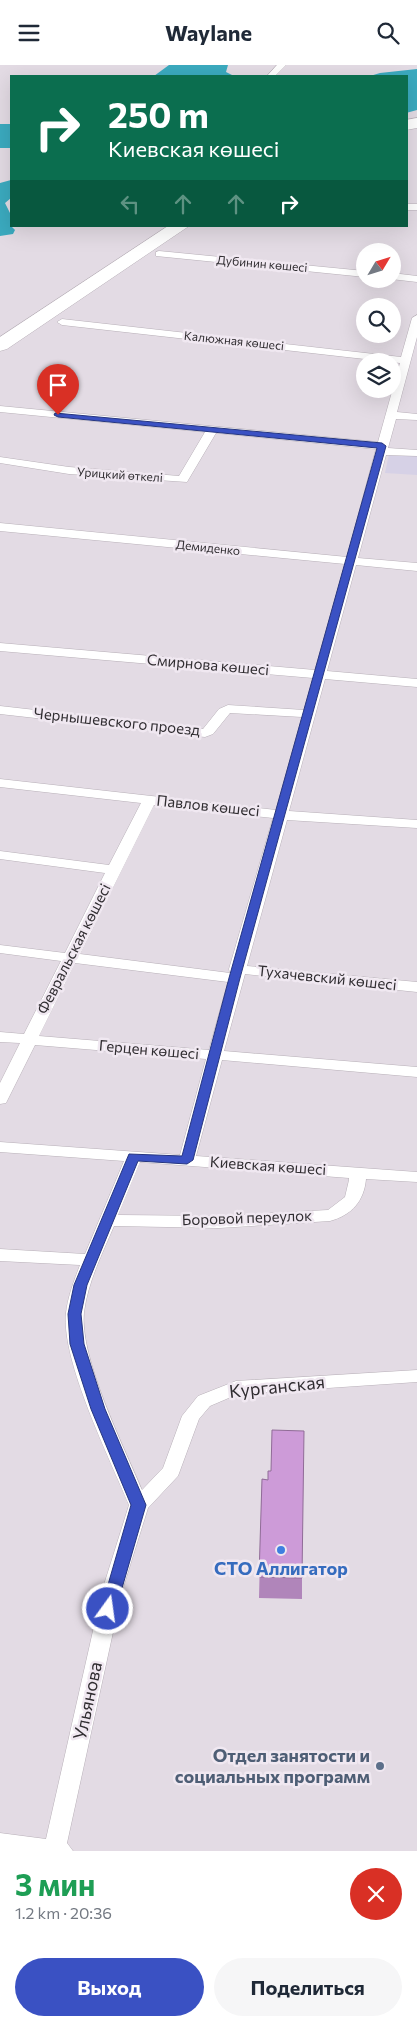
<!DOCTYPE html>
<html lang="ru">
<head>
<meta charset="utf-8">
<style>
  body { margin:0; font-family:Commissioner,sans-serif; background:#f6f6f7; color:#1f2937; height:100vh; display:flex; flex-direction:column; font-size:19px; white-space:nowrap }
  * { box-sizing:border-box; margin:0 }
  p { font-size:16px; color:#747a83 }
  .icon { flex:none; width:28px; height:28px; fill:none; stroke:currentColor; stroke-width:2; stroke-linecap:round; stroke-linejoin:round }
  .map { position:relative; height:1786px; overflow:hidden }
  .details { display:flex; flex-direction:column; background:#fff; flex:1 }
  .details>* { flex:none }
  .guide { position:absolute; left:10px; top:10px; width:398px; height:152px; border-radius:0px; box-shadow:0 5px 20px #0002; background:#0b6e4f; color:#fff; overflow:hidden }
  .needle { width:32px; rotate:52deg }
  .fabs { position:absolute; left:356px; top:178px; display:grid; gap:10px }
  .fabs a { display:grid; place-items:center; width:45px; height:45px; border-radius:50%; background:#fff; box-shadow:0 5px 20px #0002; font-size:25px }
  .pin { position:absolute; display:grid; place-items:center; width:42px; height:42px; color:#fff; margin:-51px -21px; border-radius:50% 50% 50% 0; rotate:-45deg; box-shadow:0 0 5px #0007 }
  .pin .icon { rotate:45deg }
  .me { position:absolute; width:55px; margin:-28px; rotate:14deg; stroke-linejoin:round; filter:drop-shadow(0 0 4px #0008) }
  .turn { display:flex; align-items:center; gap:18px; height:105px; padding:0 15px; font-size:22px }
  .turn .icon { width:65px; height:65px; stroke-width:2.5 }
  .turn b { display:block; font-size:35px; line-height:42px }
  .lanes { display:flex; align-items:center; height:48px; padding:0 15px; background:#0003; justify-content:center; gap:25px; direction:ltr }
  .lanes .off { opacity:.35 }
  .round { display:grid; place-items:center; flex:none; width:52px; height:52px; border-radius:26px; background:#f6f6f7 }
  .head { display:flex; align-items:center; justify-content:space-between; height:85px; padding:0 15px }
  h1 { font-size:30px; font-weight:700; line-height:38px; color:#1e9e55 }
  .cta { display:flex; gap:10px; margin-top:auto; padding:10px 15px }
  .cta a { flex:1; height:58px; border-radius:30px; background:#3a51c3; color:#fff; font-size:20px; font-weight:700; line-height:58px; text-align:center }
  .cta a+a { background:#f6f6f7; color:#1f2937 }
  header { display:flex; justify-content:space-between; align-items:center; height:65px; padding:0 15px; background:#fff; font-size:22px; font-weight:700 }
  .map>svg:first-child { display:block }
  .industrial { fill:#d6d1e6 }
  .water { fill:#3baabf }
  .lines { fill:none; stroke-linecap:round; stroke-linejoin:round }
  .street-casing { stroke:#b8b0b8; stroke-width:1 }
  .highway-casing { stroke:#b8b0b8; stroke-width:1 }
  .street { fill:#fff; fill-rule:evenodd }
  .highway { fill:#fff; fill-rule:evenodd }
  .wall { fill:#b085ba }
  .building { fill:#cd9bd8; stroke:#906c97 }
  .route { fill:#3a51c3; stroke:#26357f }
  .shop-dot { fill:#3f7fe0; stroke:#f0e8f1; stroke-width:2 }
  .service-dot { fill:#5c6f8a; stroke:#f0e8f1; stroke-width:2 }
  .labels { text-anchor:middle; stroke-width:5; stroke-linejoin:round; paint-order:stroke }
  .far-street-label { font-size:12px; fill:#302d31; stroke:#f0e8f1 }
  .street-label { font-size:15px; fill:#302d31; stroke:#f0e8f1 }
  .near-street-label { font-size:18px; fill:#302d31; stroke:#f0e8f1 }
  .near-shop-label { font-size:18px; font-weight:bold; fill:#366cbe; stroke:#f0e8f1 }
  .near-service-label { font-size:18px; font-weight:bold; fill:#4e5e75; stroke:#f0e8f1; text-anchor:end }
</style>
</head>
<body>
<header><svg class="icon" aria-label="menu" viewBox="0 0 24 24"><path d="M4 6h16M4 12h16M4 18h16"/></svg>Waylane<svg class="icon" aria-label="search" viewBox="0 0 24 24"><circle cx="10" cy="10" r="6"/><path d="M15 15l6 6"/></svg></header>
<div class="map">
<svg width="417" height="1786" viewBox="0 0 417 1786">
  <rect width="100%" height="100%" fill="#e3dbe4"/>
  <!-- industrial -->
  <path class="industrial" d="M389 389 417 391V410L385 408Z"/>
  <!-- water -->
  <path class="water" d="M169 0H228L226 7 234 11H154Z
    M417 4V45L406 48V11H370L380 8Z
    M0 59H11V83H0Z
    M11 115V133L5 138 11 150V161L15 165 13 169 0 171V118Z"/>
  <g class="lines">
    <defs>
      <path id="street" d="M277 0H286L275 11H267Z
        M406 139H417V145H406Z
        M159 186 365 206V212L156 191V187Z
        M392 208 417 211V217L391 214Z
        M417 250V272L397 347 417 349V355L396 354 388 383 417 385V391L386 390 358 493 417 498V506L356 500 327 606 417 614V622L325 614 289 746 417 755V763L287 755 247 901 417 917V927L245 909 224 986 417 1002V1012L222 995 196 1091 417 1107V1117L366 1114C364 1136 352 1150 330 1156L219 1163 114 1161C102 1189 88 1217 84 1247 79 1292 124 1382 142 1425L163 1403 182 1351 198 1331 236 1316 417 1305V1317L238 1329 210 1341 199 1354 178 1411 148 1443 122 1526 67 1778 73 1786H0V1768L46 1774 102 1526 129 1440C110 1394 61 1296 66 1248 68 1231 74 1216 80 1200L0 1196V1184L85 1189 124 1096 0 1087V1077L180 1090 206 994 35 980 6 1038 0 1039V1018L20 978 0 977V967L24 969 61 896 0 888V880L65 888 105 808 0 794V786L109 800 141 738 0 722V714L276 745 302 652 230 648 213 669 205 672 0 649V641L203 664 219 644 228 640 304 645 313 613 0 586V578L315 605 345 499 0 466V458L347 492 376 384 216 368 187 417 69 409 0 398V392L69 402 179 411 205 367 0 347V341L378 377 400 298 62 260 57 257 62 254 401 292 412 253ZM154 740 273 753 229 904 230 908 80 889ZM75 898 228 917 209 985 39 971ZM140 1097 349 1113V1115L345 1132 328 1145 219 1151 118 1150Z"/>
      <path id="highway" d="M417 53V63L406 65V55Z
        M168 161H189L7 284 0 286V272Z"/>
    </defs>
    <!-- street casing -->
    <use href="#street" class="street-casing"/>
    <!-- highway casing -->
    <use href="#highway" class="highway-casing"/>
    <!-- street -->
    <use href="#street" class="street"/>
    <!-- highway -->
    <use href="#highway" class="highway"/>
  </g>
  <!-- wall -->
  <path class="wall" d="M271 1406 302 1513V1534L259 1533 262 1414 268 1415Z"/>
  <!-- building -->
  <path class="building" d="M272 1365 304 1366 302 1513 259 1512 262 1414 268 1415V1406H271Z"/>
  <!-- route -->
  <path class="route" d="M55 348 382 378 386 381 240 913 193 1095 187 1099 138 1096 87 1220 81 1249 84 1279 105 1344 146 1440 116 1544 113 1549H103L101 1544 131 1440 91 1344 70 1279 68 1249 74 1220 129 1089 182 1091 229 913 377 383 58 352 54 350Z"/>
  <!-- markers -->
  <circle class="shop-dot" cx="281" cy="1485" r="5"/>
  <circle class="service-dot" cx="380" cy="1701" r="5"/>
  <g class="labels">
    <!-- far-street labels -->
    <g class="far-street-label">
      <text transform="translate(262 199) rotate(5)" y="4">Дубинин көшесі</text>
      <text transform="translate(234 276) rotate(6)" y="4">Калюжная көшесі</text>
      <text transform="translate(120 410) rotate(4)" y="4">Урицкий өткелі</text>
      <text transform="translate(208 483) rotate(6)" y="4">Демиденко</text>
    </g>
    <!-- street labels -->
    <g class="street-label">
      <text transform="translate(208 600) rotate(5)" y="5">Смирнова көшесі</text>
      <text transform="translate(117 657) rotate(6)" y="5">Чернышевского проезд</text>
      <text transform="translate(208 741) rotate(6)" y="5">Павлов көшесі</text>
      <text transform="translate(74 884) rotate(-63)" y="5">Февральская көшесі</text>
      <text transform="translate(327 913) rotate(6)" y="5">Тухачевский көшесі</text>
      <text transform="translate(149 985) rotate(5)" y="5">Герцен көшесі</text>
      <text transform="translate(268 1101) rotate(4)" y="5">Киевская көшесі</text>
      <text transform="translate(247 1153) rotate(-2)" y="5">Боровой переулок</text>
    </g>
    <!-- near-street labels -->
    <g class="near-street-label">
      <text transform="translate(277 1322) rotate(-6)" y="6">Курганская</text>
      <text transform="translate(88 1636) rotate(-78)" y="6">Ульянова</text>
    </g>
    <!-- near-shop labels -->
    <g class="near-shop-label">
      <text x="281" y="1510">СТО Аллигатор</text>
    </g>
    <!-- near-service labels -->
    <g class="near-service-label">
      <text x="370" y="1697">Отдел занятости и<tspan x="370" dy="21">социальных программ</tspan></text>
    </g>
  </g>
</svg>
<div class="fabs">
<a><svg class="needle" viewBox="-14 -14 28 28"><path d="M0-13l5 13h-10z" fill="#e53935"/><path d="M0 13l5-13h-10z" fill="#747a83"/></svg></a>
<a><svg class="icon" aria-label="search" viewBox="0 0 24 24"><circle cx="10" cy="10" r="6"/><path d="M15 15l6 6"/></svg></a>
<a><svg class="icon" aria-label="layers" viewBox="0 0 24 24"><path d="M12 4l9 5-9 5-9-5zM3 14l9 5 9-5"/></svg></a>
</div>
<div class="pin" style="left:58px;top:350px;background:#d93025"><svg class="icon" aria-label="arrive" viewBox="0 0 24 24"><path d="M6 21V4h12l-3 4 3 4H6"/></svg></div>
<svg class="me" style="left:108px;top:1544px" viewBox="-20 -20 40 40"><circle r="17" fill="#3a51c3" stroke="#fff" stroke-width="3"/><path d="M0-11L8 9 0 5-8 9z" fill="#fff"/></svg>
<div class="guide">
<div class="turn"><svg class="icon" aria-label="right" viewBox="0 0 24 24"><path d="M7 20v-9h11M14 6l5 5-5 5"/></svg><div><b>250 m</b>Киевская көшесі</div></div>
<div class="lanes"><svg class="icon off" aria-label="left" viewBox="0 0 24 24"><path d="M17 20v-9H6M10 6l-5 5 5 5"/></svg><svg class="icon off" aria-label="ahead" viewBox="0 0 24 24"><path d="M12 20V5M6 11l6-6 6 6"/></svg><svg class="icon off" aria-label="ahead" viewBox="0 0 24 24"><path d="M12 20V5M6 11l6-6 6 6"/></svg><svg class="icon" aria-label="right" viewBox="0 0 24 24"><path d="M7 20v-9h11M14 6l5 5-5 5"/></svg></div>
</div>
</div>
<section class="details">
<div class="head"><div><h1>3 мин</h1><p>1.2 km · 20:36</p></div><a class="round" style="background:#d93025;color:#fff"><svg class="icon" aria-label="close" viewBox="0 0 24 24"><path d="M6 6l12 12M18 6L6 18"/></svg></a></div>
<div class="cta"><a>Выход</a><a>Поделиться</a></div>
</section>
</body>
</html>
